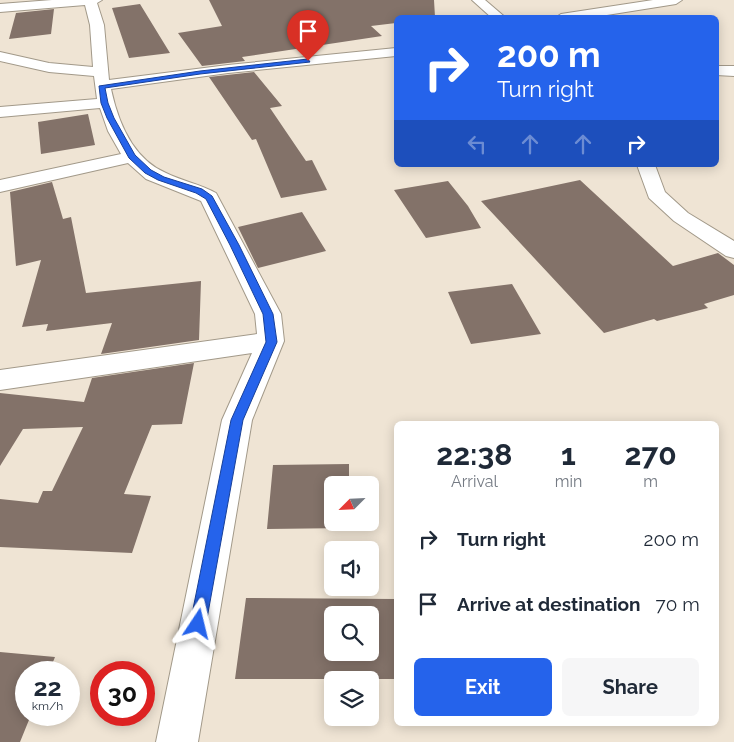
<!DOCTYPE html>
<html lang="en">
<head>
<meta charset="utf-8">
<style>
  body { margin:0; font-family:Raleway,sans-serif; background:#f6f6f7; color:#1f2937; height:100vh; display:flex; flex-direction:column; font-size:19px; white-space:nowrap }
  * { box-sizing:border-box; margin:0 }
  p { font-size:16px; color:#747a83 }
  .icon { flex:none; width:28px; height:28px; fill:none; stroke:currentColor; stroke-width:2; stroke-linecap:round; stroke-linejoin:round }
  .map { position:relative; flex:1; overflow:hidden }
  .drawer { position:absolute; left:394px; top:421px; width:325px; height:305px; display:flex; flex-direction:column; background:#fff; border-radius:8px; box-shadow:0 2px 12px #0003 }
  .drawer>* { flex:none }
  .banner { position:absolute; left:394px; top:15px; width:325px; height:152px; border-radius:8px; box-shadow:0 2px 12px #0003; background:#2563eb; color:#fff; overflow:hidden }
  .needle { width:32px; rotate:246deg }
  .tools { position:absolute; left:324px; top:476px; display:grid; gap:10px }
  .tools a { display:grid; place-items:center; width:55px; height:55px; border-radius:8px; background:#fff; box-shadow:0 2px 12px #0003; font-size:25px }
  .speed { position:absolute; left:15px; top:661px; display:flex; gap:10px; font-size:25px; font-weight:700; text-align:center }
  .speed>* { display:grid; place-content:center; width:65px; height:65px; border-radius:50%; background:#fff; box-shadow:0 2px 12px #0003; line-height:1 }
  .speed small { font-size:12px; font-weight:400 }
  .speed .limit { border:8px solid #d22; background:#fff; color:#111 }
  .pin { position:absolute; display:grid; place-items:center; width:42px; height:42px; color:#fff; margin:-51px -21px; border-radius:50% 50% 50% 0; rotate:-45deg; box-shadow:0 0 5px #0007 }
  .pin .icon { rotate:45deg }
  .me { position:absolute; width:55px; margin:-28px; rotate:10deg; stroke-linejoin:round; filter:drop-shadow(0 0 4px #0008) }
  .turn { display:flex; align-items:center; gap:18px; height:105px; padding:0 20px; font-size:22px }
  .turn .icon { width:65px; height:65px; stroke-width:2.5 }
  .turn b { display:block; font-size:35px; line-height:42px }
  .lanes { display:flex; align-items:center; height:48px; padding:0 20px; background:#0003; justify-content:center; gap:25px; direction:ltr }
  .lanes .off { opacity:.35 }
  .eta { display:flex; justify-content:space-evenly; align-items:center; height:85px; text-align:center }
  .eta b { font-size:30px; font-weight:700; line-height:35px }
  .button { display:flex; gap:10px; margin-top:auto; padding:10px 20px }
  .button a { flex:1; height:58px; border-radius:8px; background:#2563eb; color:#fff; font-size:20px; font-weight:700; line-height:58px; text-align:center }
  .button a+a { background:#f6f6f7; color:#1f2937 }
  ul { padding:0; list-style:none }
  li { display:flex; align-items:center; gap:15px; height:65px; padding:0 20px }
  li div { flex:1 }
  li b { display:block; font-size:19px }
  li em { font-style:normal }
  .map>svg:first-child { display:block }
  .building { fill:#837269; fill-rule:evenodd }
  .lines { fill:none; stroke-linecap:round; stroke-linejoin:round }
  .street-casing { stroke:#a29989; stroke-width:2 }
  .street { fill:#fff; fill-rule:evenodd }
  .route { fill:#2563eb; stroke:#184099 }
</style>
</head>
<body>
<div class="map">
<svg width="734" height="742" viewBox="0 0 734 742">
  <rect width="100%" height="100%" fill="#efe4d4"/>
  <!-- building -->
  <path class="building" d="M209 0H434L435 17 396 18V23L371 26 382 36 242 57 245 61 202 66 178 33 222 26Z
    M140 4 170 53 129 58 112 8Z
    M54 9 51 34 9 39 16 13Z
    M254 72 282 106 270 108 306 161 312 160 327 190 281 198 256 139 252 140 209 77Z
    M88 114 95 145 41 154 38 122Z
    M580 180 673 266 718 253 734 265V295L704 304 708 308 657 321 654 319 604 333 481 201Z
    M448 181 468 206 481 228 426 238 394 190Z
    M52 182 63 219 71 217 86 293 201 281 199 340 101 354 112 323 46 331 48 324 22 327 41 260 16 266 10 192Z
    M302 212 326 251 258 268 238 227Z
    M512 284 541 334 471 344 448 292Z
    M194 363 182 424 152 425 124 494 151 496 132 553 0 547V499L38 503 43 491H52L83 427 23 429 0 466V393L84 402 92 378Z
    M349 464V485H332V522H349V528L267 529 273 465Z
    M246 598 396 599V679H235ZM332 615H370V652H332Z
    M0 652 55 657 49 672H26V715H31L20 742H0Z"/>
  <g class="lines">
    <defs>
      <path id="street" d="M52 0H102L97 3 104 25 109 80 228 65 396 48V56L228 73 111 89C118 122 133 159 166 173 182 181 200 184 216 193L281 314 284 341 252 420 198 742H156L222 420 252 353 0 390V370L257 334 255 314 201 201 146 179 128 163 0 192V180L121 154 108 131 100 108 0 117V107L97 99 94 76 49 72 0 61V52L49 63 93 67 90 25 85 5 0 12V4Z
        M472 0H485L506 18H492Z
        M653 0H682L676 4 588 18H555L561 14Z
        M716 66H734V76L716 75Z
        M637 165H655L665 192 688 213 734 241V258L726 256 674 221 649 198Z"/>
    </defs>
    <!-- street casing -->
    <use href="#street" class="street-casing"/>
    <!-- street -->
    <use href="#street" class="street"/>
  </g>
  <!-- route -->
  <path class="route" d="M308 59 310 62 200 74 105 88 108 103 114 118 135 155 151 170 164 177 202 189 212 196 239 245 273 314 277 342 243 420 206 624 204 630 198 632 192 630 190 624 231 420 266 342 263 314 230 245 206 199 196 193 158 180 145 173 129 158 107 118 101 103 99 86 200 71Z"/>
</svg>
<div class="tools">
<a><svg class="needle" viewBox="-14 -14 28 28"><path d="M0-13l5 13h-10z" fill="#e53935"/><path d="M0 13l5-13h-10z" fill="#747a83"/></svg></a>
<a><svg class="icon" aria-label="sound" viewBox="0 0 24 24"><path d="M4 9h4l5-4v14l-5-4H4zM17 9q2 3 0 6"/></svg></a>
<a><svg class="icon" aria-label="search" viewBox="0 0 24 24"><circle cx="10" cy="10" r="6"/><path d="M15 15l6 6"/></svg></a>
<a><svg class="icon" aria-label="layers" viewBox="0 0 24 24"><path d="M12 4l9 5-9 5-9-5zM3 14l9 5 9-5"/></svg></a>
</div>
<div class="speed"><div>22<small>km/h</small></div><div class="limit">30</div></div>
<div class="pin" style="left:308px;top:61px;background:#d93025"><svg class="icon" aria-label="arrive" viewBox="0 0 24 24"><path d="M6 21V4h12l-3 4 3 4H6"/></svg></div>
<svg class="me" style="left:198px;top:624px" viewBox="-20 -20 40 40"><path d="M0-17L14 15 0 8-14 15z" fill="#2563eb" stroke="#fff" stroke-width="4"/></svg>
<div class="banner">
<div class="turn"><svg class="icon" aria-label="right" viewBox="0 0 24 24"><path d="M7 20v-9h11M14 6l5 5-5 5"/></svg><div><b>200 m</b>Turn right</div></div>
<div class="lanes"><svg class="icon off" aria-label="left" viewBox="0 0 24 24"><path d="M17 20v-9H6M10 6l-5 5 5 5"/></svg><svg class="icon off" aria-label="ahead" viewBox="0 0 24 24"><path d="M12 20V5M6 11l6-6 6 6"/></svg><svg class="icon off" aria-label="ahead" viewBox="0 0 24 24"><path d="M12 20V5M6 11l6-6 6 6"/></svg><svg class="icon" aria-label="right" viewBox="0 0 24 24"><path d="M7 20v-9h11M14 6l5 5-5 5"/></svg></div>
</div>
<section class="drawer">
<div class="eta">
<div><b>22:38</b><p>Arrival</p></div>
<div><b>1</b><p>min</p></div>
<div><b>270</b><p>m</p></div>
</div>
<ul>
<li><svg class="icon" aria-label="right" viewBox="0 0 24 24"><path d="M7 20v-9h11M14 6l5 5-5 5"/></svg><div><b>Turn right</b></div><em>200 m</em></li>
<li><svg class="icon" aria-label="arrive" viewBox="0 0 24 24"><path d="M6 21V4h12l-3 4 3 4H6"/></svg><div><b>Arrive at destination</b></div><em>70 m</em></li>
</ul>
<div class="button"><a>Exit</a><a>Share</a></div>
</section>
</div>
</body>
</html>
